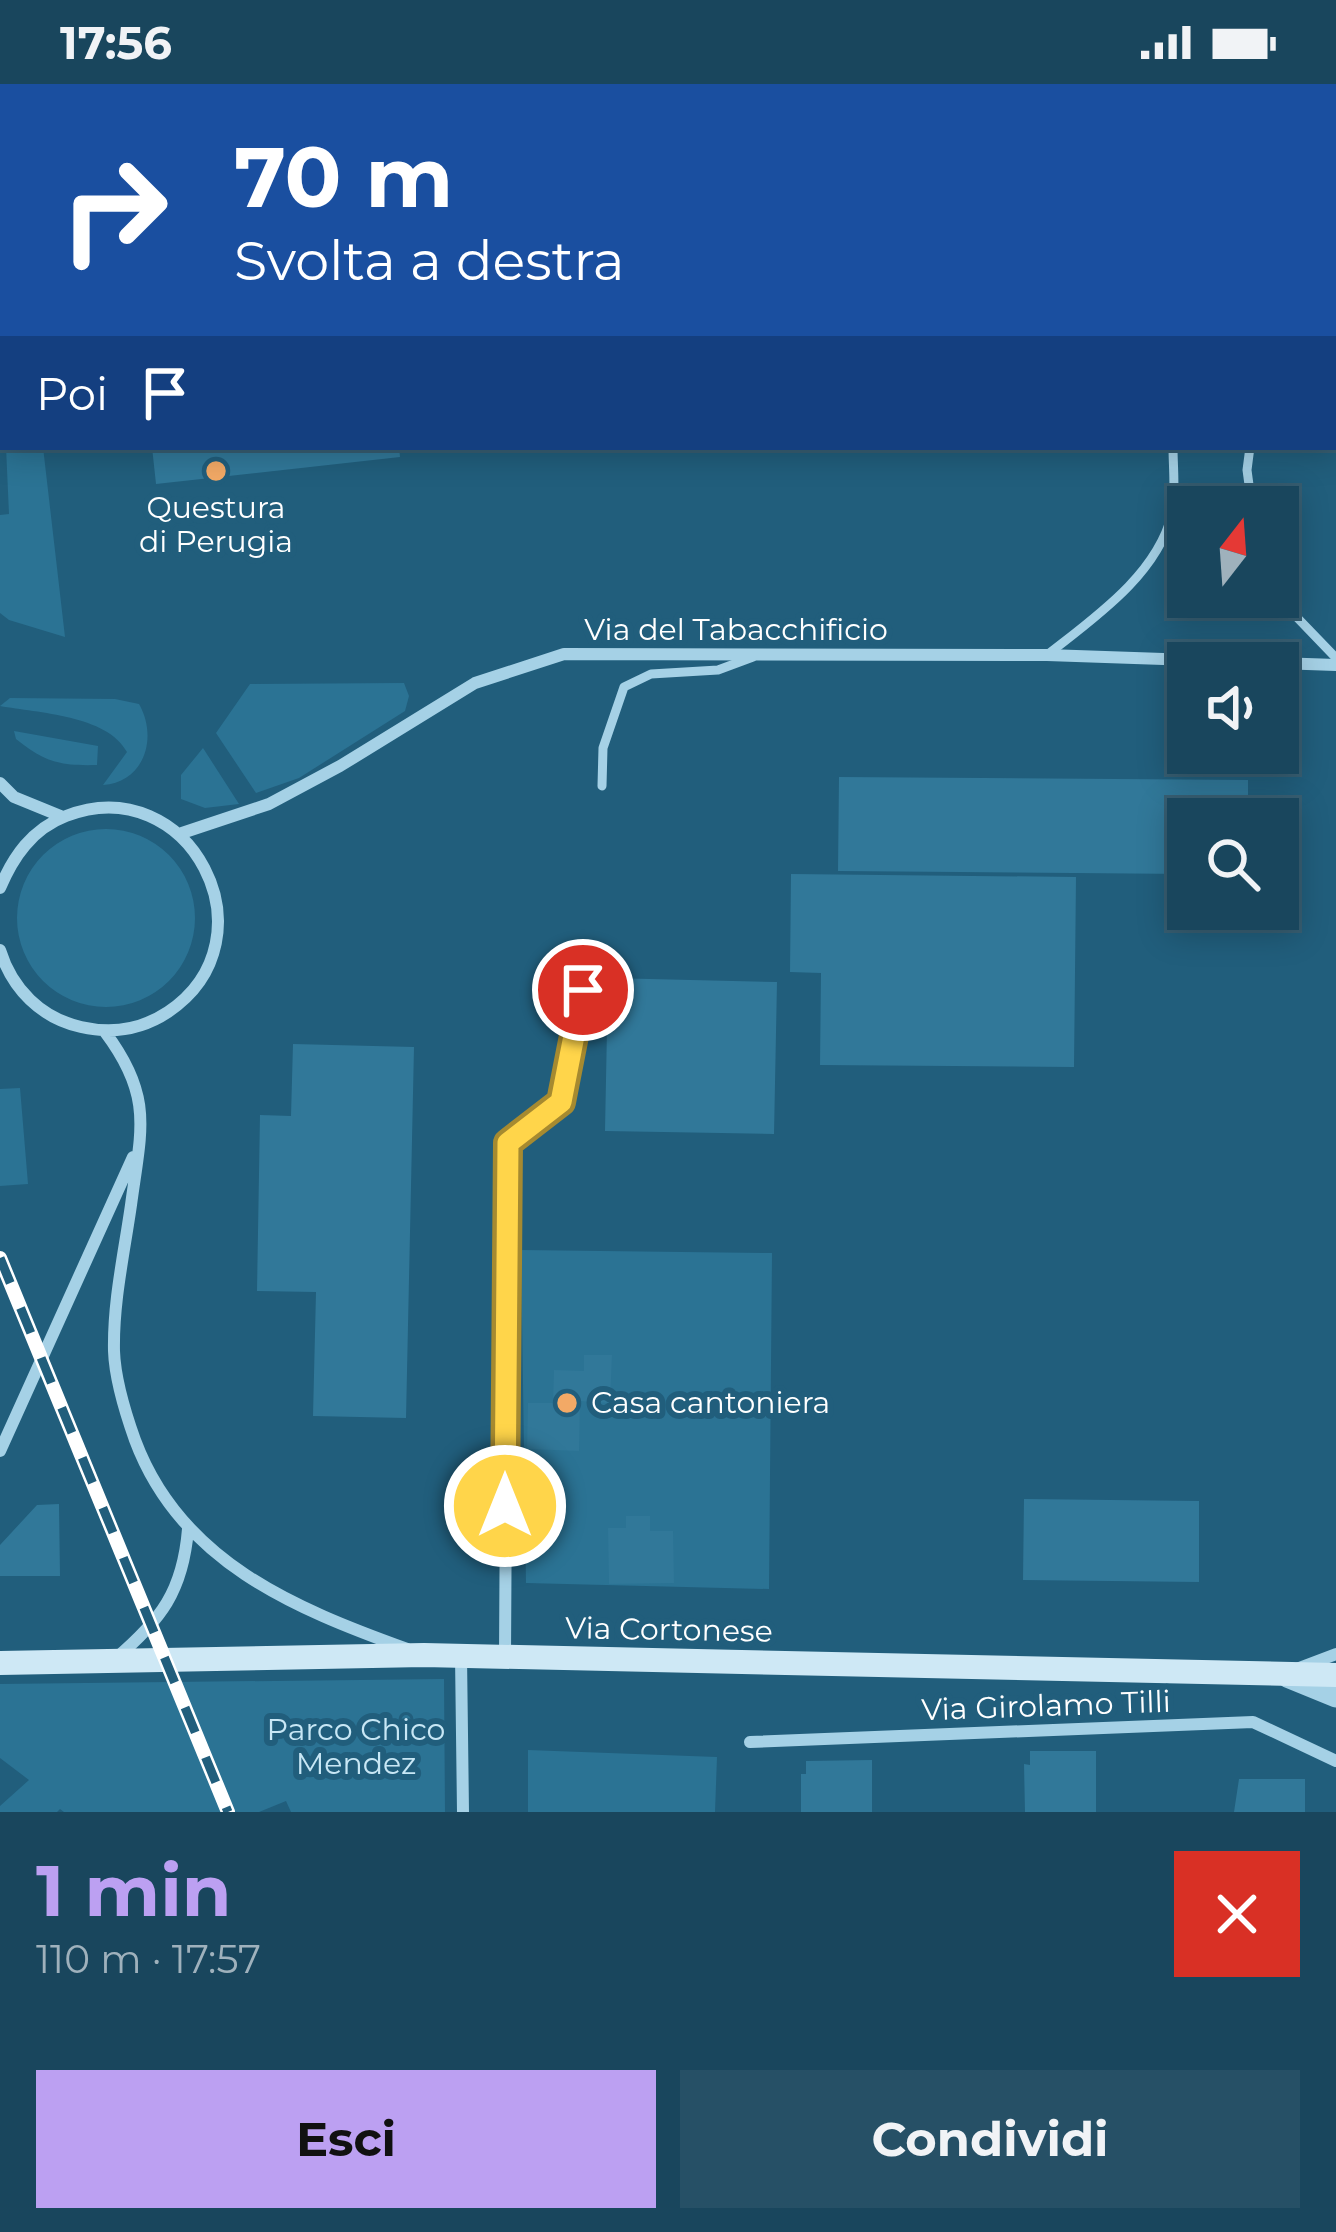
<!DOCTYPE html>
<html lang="it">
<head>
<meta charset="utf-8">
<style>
  body { margin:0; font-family:Montserrat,sans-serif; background:#265066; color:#f1f3f6; height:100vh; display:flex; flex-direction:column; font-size:45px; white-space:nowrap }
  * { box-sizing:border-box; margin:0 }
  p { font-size:39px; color:#9fb1bc }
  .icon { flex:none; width:66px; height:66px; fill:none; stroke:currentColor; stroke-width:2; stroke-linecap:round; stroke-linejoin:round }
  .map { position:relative; height:1728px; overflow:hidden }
  .drawer { display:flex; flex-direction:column; background:#19465d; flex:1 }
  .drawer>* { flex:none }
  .hud { position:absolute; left:0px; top:0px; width:1338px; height:366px; box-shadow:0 6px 30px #0003,0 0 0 3px #375e72; background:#1a4fa0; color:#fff; overflow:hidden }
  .needle { width:78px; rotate:17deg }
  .tools { position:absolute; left:1167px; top:402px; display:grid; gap:24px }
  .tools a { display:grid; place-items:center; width:132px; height:132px; border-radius:0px; background:#19465d; box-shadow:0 6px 30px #0003,0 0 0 3px #375e72; font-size:60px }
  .pin { position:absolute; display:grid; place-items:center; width:102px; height:102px; color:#fff; margin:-51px; border:6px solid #fff; border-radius:50%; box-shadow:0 3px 12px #0007 }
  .me { position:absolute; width:132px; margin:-66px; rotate:0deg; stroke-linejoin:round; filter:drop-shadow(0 0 9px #0008) }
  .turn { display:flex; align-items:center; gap:42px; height:252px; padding:0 36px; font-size:54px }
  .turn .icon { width:156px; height:156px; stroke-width:2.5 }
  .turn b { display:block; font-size:84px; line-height:102px }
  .then { display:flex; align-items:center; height:114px; padding:0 36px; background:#0003; gap:24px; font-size:45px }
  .round { display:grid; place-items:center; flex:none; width:126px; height:126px; border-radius:0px; background:#265066 }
  .head { display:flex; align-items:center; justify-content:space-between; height:204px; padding:0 36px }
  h1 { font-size:72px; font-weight:700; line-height:90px; color:#bca0f2 }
  .cta { display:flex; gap:24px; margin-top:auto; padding:24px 36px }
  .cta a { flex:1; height:138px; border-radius:0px; background:#bca0f2; color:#111; font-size:48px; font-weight:700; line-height:138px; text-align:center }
  .cta a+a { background:#265066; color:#f1f3f6 }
  .status { display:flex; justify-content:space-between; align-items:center; height:84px; padding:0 60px; background:#19465d; direction:ltr }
  .status svg { height:33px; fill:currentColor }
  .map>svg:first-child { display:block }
  .green { fill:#2b7394 }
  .building { fill:#317899 }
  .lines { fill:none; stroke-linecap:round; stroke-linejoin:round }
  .service { stroke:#a5d1e6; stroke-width:9 }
  .minor { stroke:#a5d1e6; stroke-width:12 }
  .tertiary { stroke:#a5d1e6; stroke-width:21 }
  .secondary { stroke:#cee8f5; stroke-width:24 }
  .rail-casing { stroke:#fff; stroke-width:14 }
  .rail { stroke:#215e7c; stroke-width:9; stroke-dasharray:27; stroke-linecap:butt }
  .route-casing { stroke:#a68a30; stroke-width:30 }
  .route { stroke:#ffd54a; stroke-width:21 }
  .poi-dot { fill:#f2a966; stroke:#215e7c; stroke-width:4.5 }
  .labels { text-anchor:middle; stroke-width:12; stroke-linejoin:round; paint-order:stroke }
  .poi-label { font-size:30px; fill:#fff; stroke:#215e7c }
  .street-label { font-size:30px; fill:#fff; stroke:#215e7c }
  .park-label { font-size:30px; fill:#c8e7f5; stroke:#215e7c }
</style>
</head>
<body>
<div class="status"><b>17:56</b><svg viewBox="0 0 49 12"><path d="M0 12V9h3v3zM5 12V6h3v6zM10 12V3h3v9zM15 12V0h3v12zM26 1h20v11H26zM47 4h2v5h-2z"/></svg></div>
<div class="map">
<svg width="1336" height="1728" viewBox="0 0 1336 1728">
  <rect width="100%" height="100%" fill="#215e7c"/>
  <!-- green -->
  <path class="green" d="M6 363H43L65 553 9 536 0 529V431L9 430Z
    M404 599 409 612 405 627 299 694 256 709 216 649 250 600Z
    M10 614 115 615 139 620C158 653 145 698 103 701L127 668C107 631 38 629 0 622Z
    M14 647 98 662 97 681C59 682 45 678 16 655Z
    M203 664 239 720 205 724 181 715V691Z
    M17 834a89 89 0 1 1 178 0a89 89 0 1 1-178 0Z
    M20 1004 28 1100 0 1102V1005Z
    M521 1166 772 1169 769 1505 526 1499Z
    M444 1595 445 1728H291L286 1717 259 1728H64L60 1725 57 1728H0V1722L29 1696 0 1674V1600Z
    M528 1666 717 1673 715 1728H528Z"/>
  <!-- building -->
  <path class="building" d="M152 363H399L400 373 156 400Z
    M839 693 1248 696V735H1188V790L838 787Z
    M791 790 1076 793 1074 983 820 981 821 889 790 888Z
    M608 894 777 898 774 1050 605 1047Z
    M293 960 414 963 406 1334 313 1332 316 1208 257 1207 260 1031 291 1032Z
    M584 1271H612L610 1319 580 1317 579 1367 527 1365 528 1319H553L554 1286 584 1287Z
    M1024 1415 1199 1417V1498L1023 1496Z
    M59 1420 60 1492H0V1461L37 1421Z
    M626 1432H650V1447H673L674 1499 609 1500 608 1444H626Z
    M1030 1667H1096V1728H1025L1024 1680 1030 1681Z
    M872 1676V1728H801V1690H806V1677Z
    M1239 1695H1305V1728H1234Z"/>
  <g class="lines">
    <!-- service -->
    <path class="service" d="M482 0V3
      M1212 0V3
      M1250 363 1247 386 1252 423
      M1278 507 1286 522 1336 574
      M1047 571C1094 534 1157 491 1172 430 1176 410 1173 384 1173 363
      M602 702 603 664 624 603 651 590 718 586 753 573"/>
    <!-- minor -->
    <path class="minor" d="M0 699 14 713 63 733
      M179 750 269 720 340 682 475 599 564 570 1047 571 1336 581
      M0 804C13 773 32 745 66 732 189 684 278 854 168 928 141 946 112 950 81 943 41 934 12 905 0 866
      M105 948C154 1013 141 1046 131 1121 124 1170 113 1218 114 1267 115 1296 125 1328 135 1356 180 1477 293 1524 407 1565
      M0 1367 133 1073
      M461 1572 463 1728
      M505 1572 508 1059 561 1019 583 906
      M115 1575C161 1536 183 1507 188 1445
      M1299 1584 1336 1570
      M750 1658 1253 1638 1336 1677"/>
    <!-- tertiary -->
    <path class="tertiary" d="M1287 1593 1336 1613"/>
    <!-- secondary -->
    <path class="secondary" d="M0 1579 424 1571 1336 1591"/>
    <defs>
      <path id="rail" d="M0 1174 228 1728"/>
    </defs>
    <!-- rail casing -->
    <use href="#rail" class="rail-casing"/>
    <!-- rail -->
    <use href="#rail" class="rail"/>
  </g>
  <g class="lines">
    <defs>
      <path id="route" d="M505 1422 508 1059 561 1018 583 906"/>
    </defs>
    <!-- route casing -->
    <use href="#route" class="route-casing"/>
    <!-- route -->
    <use href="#route" class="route"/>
  </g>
  <!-- markers -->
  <g class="poi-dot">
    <circle cx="216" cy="387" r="12"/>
    <circle cx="567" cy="1319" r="12"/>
  </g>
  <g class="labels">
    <!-- poi labels -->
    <g class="poi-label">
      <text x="216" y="434">Questura<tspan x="216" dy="34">di Perugia</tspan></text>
      <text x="591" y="1329" text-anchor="start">Casa cantoniera</text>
    </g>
    <!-- street labels -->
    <g class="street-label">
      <text x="736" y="556">Via del Tabacchificio</text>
      <text transform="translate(669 1546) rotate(1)" y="10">Via Cortonese</text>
      <text transform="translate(1046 1622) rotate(-2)" y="10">Via Girolamo Tilli</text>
    </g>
    <!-- park labels -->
    <g class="park-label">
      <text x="356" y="1656">Parco Chico<tspan x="356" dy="34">Mendez</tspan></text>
    </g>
  </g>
</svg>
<div class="tools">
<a><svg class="needle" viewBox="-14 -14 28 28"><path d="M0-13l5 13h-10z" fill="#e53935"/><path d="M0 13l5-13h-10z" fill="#9fb1bc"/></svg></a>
<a><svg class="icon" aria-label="sound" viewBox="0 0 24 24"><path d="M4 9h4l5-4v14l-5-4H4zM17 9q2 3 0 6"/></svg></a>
<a><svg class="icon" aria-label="search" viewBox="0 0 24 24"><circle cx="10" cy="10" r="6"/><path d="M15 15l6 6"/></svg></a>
</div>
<div class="pin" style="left:583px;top:906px;background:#d93025"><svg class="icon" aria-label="arrive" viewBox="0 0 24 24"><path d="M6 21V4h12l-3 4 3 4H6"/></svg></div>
<svg class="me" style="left:505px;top:1422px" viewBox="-20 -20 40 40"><circle r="17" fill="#ffd54a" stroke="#fff" stroke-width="3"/><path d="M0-11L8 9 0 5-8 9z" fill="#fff"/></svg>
<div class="hud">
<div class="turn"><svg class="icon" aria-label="right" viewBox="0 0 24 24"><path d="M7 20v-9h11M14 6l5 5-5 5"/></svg><div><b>70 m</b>Svolta a destra</div></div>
<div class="then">Poi<svg class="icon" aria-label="arrive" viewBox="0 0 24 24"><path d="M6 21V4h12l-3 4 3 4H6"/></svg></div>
</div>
</div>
<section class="drawer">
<div class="head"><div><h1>1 min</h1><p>110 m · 17:57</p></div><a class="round" style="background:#d93025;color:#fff"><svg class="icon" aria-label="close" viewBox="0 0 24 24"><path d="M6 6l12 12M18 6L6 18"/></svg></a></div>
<div class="cta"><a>Esci</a><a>Condividi</a></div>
</section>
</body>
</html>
